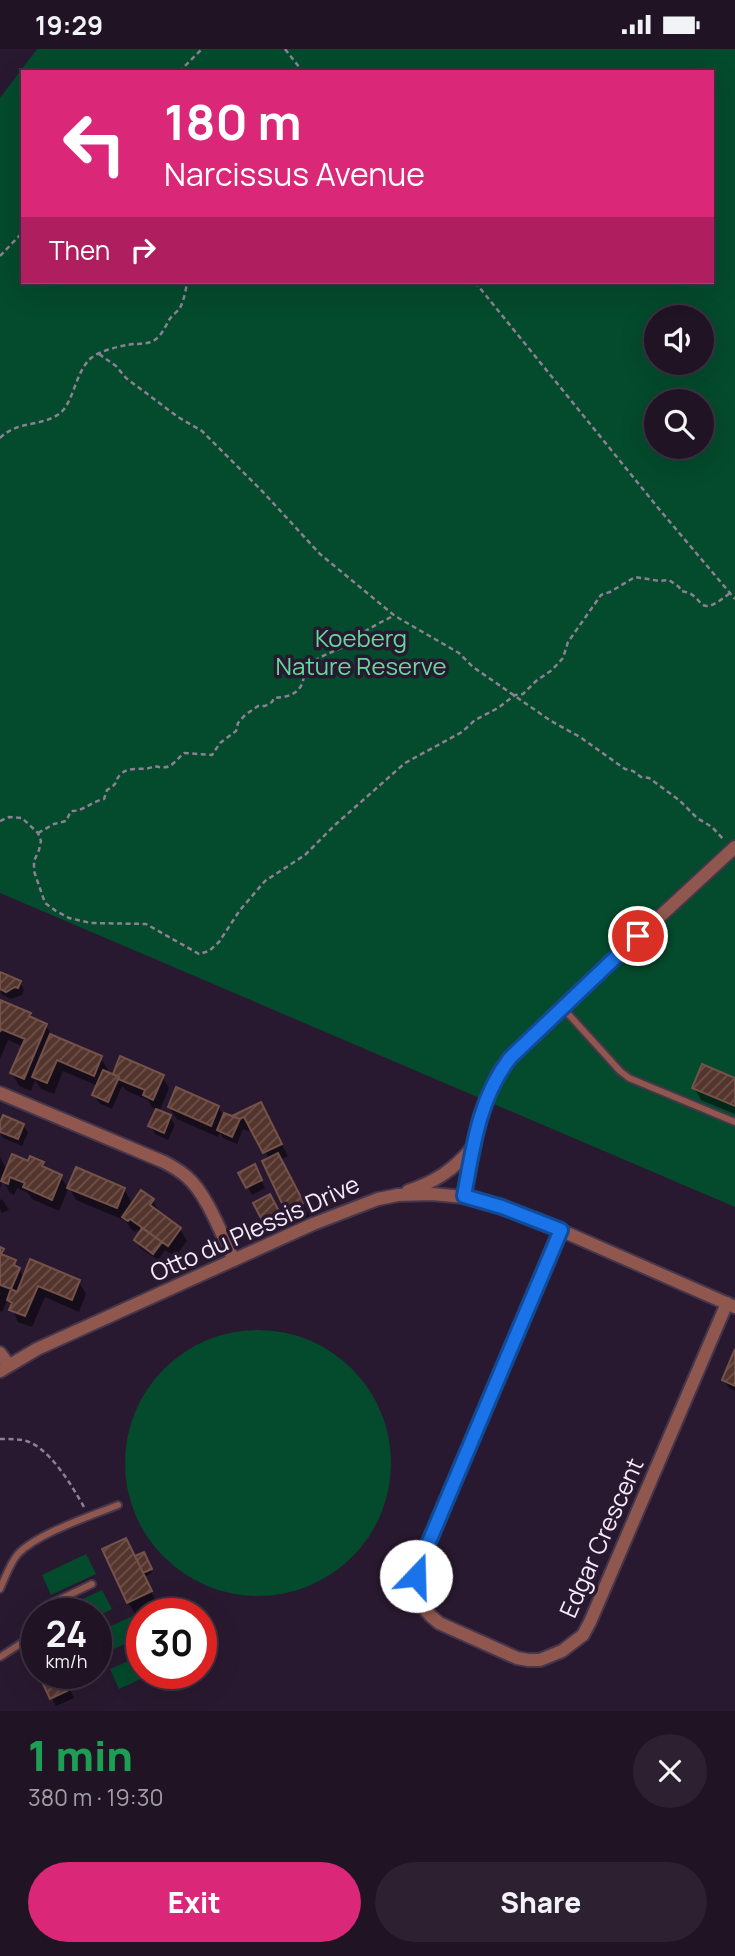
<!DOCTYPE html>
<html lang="en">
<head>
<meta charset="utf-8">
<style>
  body { margin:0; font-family:Manrope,sans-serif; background:#2c2031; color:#f1f3f6; height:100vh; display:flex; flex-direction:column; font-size:26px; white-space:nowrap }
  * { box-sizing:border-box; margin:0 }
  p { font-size:23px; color:#a19ea6 }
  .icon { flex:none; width:38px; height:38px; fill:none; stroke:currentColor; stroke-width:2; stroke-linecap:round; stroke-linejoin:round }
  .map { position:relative; height:1662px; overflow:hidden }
  .drawer { display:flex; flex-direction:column; background:#1f1324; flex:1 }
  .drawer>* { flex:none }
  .hud { position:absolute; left:21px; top:21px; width:693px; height:214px; border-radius:0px; box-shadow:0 7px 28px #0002,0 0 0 2px #3c3241; background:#db2777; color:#fff; overflow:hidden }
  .controls { position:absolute; left:644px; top:256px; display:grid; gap:14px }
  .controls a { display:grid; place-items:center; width:70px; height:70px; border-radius:50%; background:#1f1324; box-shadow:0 7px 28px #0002,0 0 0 2px #3c3241; font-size:35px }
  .speed { position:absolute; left:21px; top:1549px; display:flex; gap:14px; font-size:35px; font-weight:700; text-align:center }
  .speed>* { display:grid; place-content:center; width:91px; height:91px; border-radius:50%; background:#1f1324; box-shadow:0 7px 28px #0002,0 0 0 2px #3c3241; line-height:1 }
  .speed small { font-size:18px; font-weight:400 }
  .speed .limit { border:10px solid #d22; background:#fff; color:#111 }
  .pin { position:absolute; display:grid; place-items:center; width:60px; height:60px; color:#fff; margin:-30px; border:4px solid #fff; border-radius:50%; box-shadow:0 2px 7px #0007 }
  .me { position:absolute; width:77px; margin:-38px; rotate:21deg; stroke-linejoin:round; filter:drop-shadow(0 0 5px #0008) }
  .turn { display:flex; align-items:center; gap:24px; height:147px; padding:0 28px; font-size:32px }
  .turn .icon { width:91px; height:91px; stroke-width:2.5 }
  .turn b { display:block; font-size:49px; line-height:60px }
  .then { display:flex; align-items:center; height:66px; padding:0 28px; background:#0003; gap:14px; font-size:26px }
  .round { display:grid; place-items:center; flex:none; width:74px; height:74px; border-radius:37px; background:#2c2031 }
  .summary { display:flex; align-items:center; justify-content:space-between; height:119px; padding:0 28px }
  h1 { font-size:42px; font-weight:800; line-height:52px; color:#1e9e55 }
  .action { display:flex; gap:14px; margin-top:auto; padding:14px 28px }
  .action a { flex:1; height:80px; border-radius:42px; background:#db2777; color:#fff; font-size:28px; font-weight:800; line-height:80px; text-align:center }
  .action a+a { background:#2c2031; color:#f1f3f6 }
  .status { display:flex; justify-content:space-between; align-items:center; height:49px; padding:0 35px; background:#1f1324; direction:ltr }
  .status svg { height:19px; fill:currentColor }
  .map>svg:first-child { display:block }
  .park { fill:#044a2c; fill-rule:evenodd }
  .shadow { fill:#0007 }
  .building { fill:url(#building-hatch); stroke:#74524a; stroke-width:2 }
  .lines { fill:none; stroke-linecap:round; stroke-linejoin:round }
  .service-casing { stroke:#46364c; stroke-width:10 }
  .minor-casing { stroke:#46364c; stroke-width:16 }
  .path { stroke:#8e8094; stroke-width:2.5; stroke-dasharray:5 3.5; stroke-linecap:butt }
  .service { stroke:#8f574d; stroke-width:6 }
  .minor { stroke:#8f574d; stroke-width:12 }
  .route-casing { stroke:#114b97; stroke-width:18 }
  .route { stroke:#1a73e8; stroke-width:12 }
  .labels { text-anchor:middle; stroke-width:7; stroke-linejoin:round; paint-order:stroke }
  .park-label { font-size:24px; fill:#64db9c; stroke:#291930 }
  .street-label { font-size:24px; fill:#f6ebfb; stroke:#291930 }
</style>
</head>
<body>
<div class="status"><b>19:29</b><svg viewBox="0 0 49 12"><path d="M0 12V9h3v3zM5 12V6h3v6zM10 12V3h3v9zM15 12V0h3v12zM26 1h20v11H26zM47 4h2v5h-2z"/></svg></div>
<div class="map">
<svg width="735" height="1662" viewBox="0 0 735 1662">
  <defs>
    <pattern id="building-hatch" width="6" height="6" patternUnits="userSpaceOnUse" patternTransform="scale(1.75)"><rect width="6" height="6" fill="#54352d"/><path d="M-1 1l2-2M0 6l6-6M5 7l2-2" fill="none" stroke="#6d524c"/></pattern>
  </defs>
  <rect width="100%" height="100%" fill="#291930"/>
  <!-- park -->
  <path class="park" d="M37 0H735V1158L0 844V49ZM23 23H712V233H23ZM656 268H702V313H656ZM656 352H702V397H656Z
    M125 1414a133 133 0 1 1 266 0a133 133 0 1 1-266 0Z
    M86 1505 96 1525 51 1546 42 1526Z
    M102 1541 112 1560 96 1568V1564H59L57 1562Z
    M139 1564 142 1570V1587L103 1605 96 1590V1584Z
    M142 1606V1624H154L119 1640 110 1620Z"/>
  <!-- shadow -->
  <path class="shadow" d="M0 929 20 933 24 941 22 946 11 950 1 945Z
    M0 953 29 965 33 971 46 977 53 988 101 1009 108 1021 107 1025 113 1027 121 1010 162 1027 169 1039 159 1063 170 1068 175 1076 168 1091 155 1085 150 1077 157 1061 152 1058 148 1051 127 1042 122 1037 112 1060 99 1054 94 1046 98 1037 63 1022 54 1045 41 1040 35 1031 31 1042 19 1037 12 1024 24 998 8 991 0 1010Z
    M735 1031V1065L701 1051 694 1038Z
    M260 1055 288 1107 280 1111 310 1167 295 1175 264 1113 269 1110 252 1079 248 1082 243 1080 237 1095 223 1089 220 1083 218 1088 177 1070 169 1058H218L224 1068 233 1069Z
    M23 1076 28 1084 22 1097 3 1089 0 1084V1078Z
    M0 1108 7 1121 29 1114H43L47 1122 61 1128 68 1140 59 1162 32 1150 28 1144 17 1139 14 1146 10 1144 3 1132 0 1139Z
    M254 1118 265 1139 252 1146 240 1125Z
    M69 1138 124 1140 131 1152 128 1160 153 1152 160 1164 180 1180 187 1192 175 1208 165 1201 158 1211 140 1199 136 1191 141 1184 137 1181 135 1183 131 1180 124 1169V1171L76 1151Z
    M269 1148 284 1175 270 1182 256 1154Z
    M2 1150 9 1161 2 1164 0 1160V1152Z
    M0 1200 7 1209 15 1213 24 1229 79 1233 86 1245 79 1263 45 1248 32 1278 18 1273 8 1250 2 1263 0 1262Z
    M735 1305V1342L729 1339 724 1331Z
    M143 1505 152 1524 144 1528 157 1555 135 1565 128 1553 135 1509Z
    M40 1624H62L74 1649 56 1657Z"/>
  <!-- building -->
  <path class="building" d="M0 923 21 932 18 939 15 938 6 943 0 940Z
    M0 951 31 964 29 967 47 975 24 1030 10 1024 25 990 1 980 0 983Z
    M50 985 102 1007 94 1027 57 1011 47 1034 32 1028Z
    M120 1007 164 1026 153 1051 143 1046 145 1041 118 1030 119 1028 113 1025Z
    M702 1015 735 1029V1057L692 1039Z
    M103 1021 119 1028 108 1053 92 1046Z
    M176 1038 219 1057 211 1077 168 1058Z
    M261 1053 282 1095 263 1104 244 1068 240 1070 232 1067Z
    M156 1060 171 1066 164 1084 148 1077Z
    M224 1064 240 1070 232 1088 217 1081Z
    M3 1066 24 1075 18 1090 0 1083V1073Z
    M278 1104 304 1154 286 1163 262 1112Z
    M12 1105 28 1112 30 1107 44 1113 42 1117 62 1126 52 1151 23 1138 25 1134 10 1128 8 1135 1 1132Z
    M255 1115 262 1131 246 1139 238 1124Z
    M76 1118 125 1139 117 1159 67 1139Z
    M141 1141 154 1150 150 1156 181 1179 168 1197 130 1170 128 1172 122 1168Z
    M270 1145 281 1166 264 1175 253 1154Z
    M142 1179 162 1193 153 1205 134 1191Z
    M0 1198 4 1200 1 1205 16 1211 14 1216 20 1219 11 1240 0 1236Z
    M30 1210 80 1231 72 1251 38 1237 25 1267 9 1261 12 1254 7 1251 11 1240 17 1243Z
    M735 1300V1337L722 1331Z
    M126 1489 152 1542 127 1554 102 1500Z
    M144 1503 152 1520 143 1524 135 1507Z
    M38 1624H63L71 1640 50 1650Z"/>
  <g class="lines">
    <defs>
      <path id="service" d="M562 958 620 1022 629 1029 735 1073
        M0 1540C5 1529 10 1514 18 1505 38 1484 91 1467 118 1456
        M50 1564 48 1556 92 1535
        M0 1608 37 1584"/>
      <path id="minor" d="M0 1044 164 1113C172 1117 180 1122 187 1128 207 1145 222 1187 234 1211
        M408 1142C437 1132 453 1121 473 1098
        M464 1148 480 1067 497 1026 510 1009 562 958 735 798
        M560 1181 420 1514C412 1541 416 1556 439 1574L517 1609 528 1611H540L562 1602 583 1586 590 1573 727 1254
        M0 1304 9 1316
        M0 1322 37 1300 313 1175 378 1150 398 1146 432 1145 464 1148 502 1158 560 1181 735 1258"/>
    </defs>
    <!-- service casing -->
    <use href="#service" class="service-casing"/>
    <!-- minor casing -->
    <use href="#minor" class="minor-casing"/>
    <!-- path -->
    <path class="path" d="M285 0 303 23
      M179 23 202 0
      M0 207 23 183
      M475 233 659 460 735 550
      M99 305 116 317 126 329 178 368 202 382 263 443 320 505 395 567 459 604 473 618 551 672 580 688 625 720 633 722 641 728 649 729 679 751 697 769 712 778 724 791
      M0 389C18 371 41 378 59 365 74 354 75 323 91 309 100 302 116 298 127 296 135 294 145 296 153 292 161 288 165 278 169 271 172 266 177 263 180 259 184 251 186 241 187 233
      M0 772 9 768 22 769 38 784 41 792 39 801 34 812V822L45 854 56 862 69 869 91 874 146 875 199 905 209 902 219 893 240 861 265 832 305 806 336 775 405 714 462 683 475 671 498 659 515 646 523 645 536 632 552 621 563 609 568 593 601 546 610 543 635 528 660 532 669 531 679 538 681 542C707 545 694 573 730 544
      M38 784 54 775 66 772 71 762C83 763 92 752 104 750L107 741C120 734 114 731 121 725 130 716 145 723 154 717 171 721 171 716 184 704L212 706 220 694 236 682 238 674 245 666 258 657H265L272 653 274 649C294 648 305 641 304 620 317 607 334 603 350 595L352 589C367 582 379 573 394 567
      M0 1390C7 1390 15 1390 22 1391 48 1395 72 1437 84 1458"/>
    <!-- service -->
    <use href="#service" class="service"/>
    <!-- minor -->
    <use href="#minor" class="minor"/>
  </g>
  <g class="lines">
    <defs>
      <path id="route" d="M416 1527 420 1514 561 1181 502 1158 464 1147C473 1098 479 1049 510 1009L638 887"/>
    </defs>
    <!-- route casing -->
    <use href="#route" class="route-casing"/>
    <!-- route -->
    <use href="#route" class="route"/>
  </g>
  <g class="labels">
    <!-- park labels -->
    <g class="park-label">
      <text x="361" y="598">Koeberg<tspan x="361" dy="28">Nature Reserve</tspan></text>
    </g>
    <!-- street labels -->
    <g class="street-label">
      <text transform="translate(255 1180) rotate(-24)" y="8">Otto du Plessis Drive</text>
      <text transform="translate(602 1489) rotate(-66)" y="8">Edgar Crescent</text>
    </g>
  </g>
</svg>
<div class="controls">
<a><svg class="icon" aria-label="sound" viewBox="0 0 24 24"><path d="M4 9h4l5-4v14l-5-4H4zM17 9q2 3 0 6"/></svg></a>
<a><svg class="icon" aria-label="search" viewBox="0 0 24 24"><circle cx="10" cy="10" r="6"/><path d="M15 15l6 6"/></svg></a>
</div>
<div class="speed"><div>24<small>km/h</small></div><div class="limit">30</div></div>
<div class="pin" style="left:638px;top:887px;background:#d93025"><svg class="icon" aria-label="arrive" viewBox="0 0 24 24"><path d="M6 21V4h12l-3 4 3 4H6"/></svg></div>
<svg class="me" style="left:416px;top:1527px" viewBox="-20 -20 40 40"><circle r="19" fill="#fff"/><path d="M0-13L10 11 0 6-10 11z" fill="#1a73e8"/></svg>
<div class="hud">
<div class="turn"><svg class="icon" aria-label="left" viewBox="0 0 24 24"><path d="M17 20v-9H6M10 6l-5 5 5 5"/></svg><div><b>180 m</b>Narcissus Avenue</div></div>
<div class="then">Then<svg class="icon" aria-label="right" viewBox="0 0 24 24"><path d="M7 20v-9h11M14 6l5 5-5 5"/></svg></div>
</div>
</div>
<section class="drawer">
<div class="summary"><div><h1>1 min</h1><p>380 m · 19:30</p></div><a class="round"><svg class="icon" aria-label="close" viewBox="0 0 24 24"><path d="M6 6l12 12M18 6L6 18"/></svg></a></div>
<div class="action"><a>Exit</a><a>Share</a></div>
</section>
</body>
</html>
